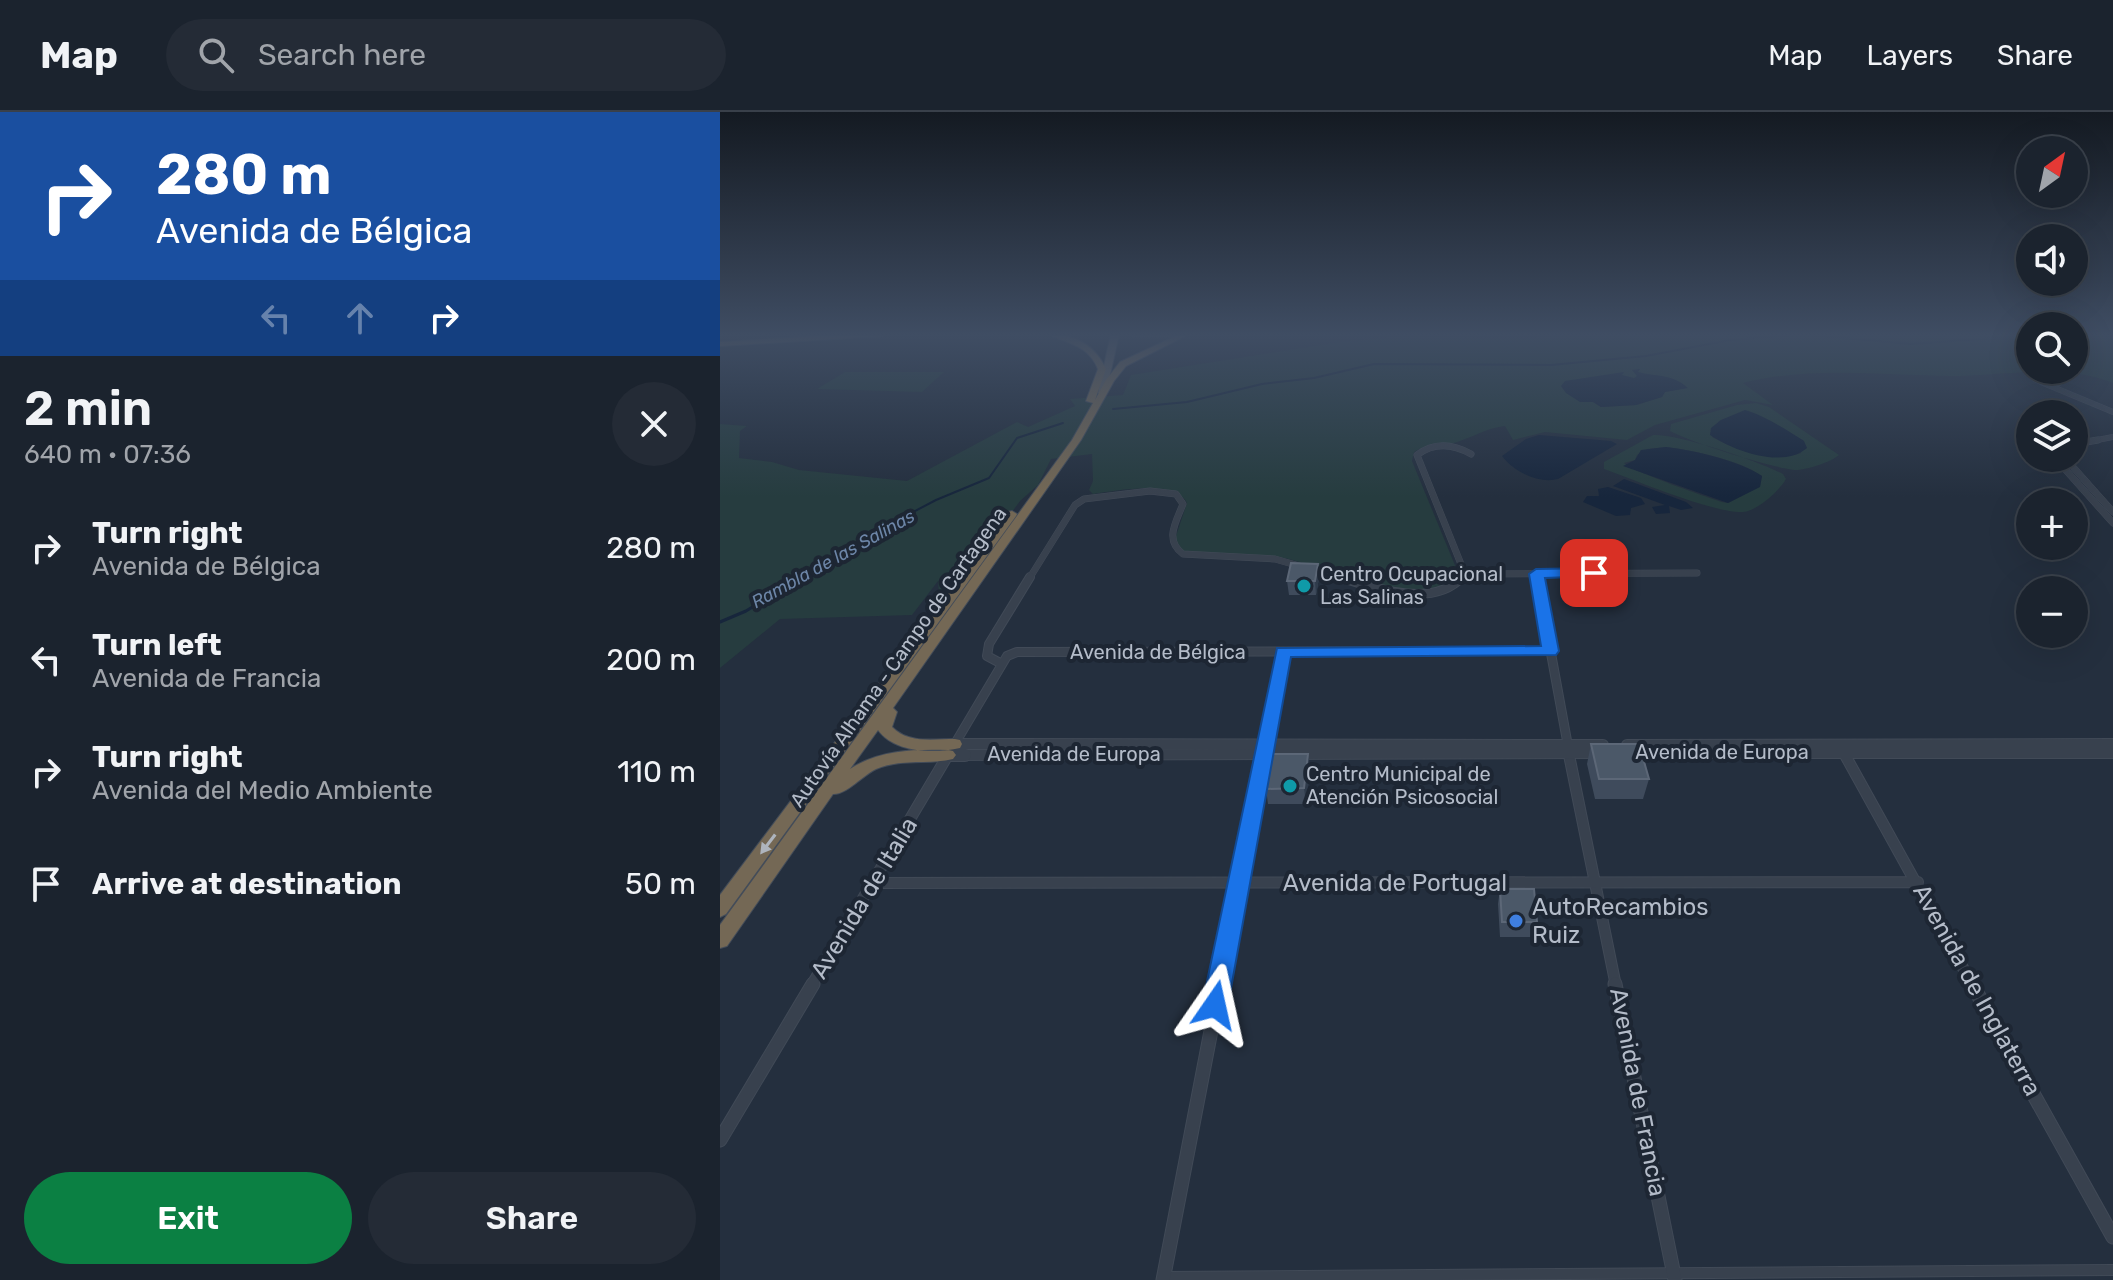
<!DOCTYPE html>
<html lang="en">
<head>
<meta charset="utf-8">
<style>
  body { margin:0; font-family:Rubik,sans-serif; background:#242b36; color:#f1f3f6; height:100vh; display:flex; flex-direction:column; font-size:30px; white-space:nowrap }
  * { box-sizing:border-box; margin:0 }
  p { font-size:26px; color:#a0a4aa }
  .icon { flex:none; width:44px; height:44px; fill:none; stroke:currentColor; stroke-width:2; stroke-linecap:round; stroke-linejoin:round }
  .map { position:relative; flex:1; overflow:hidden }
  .side { display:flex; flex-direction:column; background:#1b232e; width:720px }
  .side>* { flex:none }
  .top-card { background:#1a4fa0; color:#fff; overflow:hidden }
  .needle { width:52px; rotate:33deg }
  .buttons { position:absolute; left:1296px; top:24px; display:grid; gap:16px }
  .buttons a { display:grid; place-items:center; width:72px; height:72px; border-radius:50%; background:#1b232e; box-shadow:0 8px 32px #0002,0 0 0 2px #39404a; font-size:40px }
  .pin { position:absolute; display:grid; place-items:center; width:68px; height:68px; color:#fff; margin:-34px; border-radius:16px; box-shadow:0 4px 12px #0006 }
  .me { position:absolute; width:88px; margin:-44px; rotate:11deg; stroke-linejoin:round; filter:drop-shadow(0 0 6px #0008) }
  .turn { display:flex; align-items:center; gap:28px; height:168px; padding:0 24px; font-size:36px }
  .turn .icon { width:104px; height:104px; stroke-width:2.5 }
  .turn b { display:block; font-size:56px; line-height:68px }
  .lanes { display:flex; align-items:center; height:76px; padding:0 24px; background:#0003; justify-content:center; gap:40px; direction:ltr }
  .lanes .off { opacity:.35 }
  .round { display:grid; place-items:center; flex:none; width:84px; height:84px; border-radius:42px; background:#242b36 }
  .overview { display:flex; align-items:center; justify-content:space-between; height:136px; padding:0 24px }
  h1 { font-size:48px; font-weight:600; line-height:60px }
  .primary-button { display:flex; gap:16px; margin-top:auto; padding:16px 24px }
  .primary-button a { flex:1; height:92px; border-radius:48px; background:#0b8043; color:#fff; font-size:32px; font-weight:600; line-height:92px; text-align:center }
  .primary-button a+a { background:#242b36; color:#f1f3f6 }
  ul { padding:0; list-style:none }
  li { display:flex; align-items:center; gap:24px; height:112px; padding:0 24px }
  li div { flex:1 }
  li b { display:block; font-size:30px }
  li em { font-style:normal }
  header { display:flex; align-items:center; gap:48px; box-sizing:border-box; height:112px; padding:0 40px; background:#1b232e; border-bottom:2px solid #39404a }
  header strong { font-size:38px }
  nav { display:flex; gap:44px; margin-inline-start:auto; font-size:28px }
  .search { width:560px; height:72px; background:#242b36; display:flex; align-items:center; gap:20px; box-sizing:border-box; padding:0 28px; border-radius:44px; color:#a0a4aa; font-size:30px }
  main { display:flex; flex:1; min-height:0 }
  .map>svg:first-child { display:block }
  .green { fill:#263c3f; fill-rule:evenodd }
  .water { fill:#17263c }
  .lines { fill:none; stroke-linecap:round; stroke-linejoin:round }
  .stream-far1 { stroke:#17263c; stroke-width:2 }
  .stream { stroke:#17263c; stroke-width:3 }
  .pedestrian-casing { stroke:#414a57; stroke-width:12 }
  .minor-far4-casing { stroke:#414a57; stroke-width:6 }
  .minor-far3-casing { stroke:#414a57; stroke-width:7 }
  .minor-far2-casing { stroke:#414a57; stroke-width:10 }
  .minor-far1-casing { stroke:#414a57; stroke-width:12 }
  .minor-casing { stroke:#414a57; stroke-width:15 }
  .tertiary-far1-casing { stroke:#414a57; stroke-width:12 }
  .tertiary-casing { stroke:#414a57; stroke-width:14 }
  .trunk-casing { stroke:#434c59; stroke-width:2 }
  .motorway-casing { stroke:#434c59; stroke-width:2 }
  .pedestrian { stroke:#38414e; stroke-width:10 }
  .minor-far4 { stroke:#38414e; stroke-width:5 }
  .minor-far3 { stroke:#38414e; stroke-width:6 }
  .minor-far2 { stroke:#38414e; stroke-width:8 }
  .minor-far1 { stroke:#38414e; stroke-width:10 }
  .minor { stroke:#38414e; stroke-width:13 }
  .tertiary-far1 { stroke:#38414e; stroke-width:10 }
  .tertiary { stroke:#38414e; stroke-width:12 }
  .trunk { fill:#656462; fill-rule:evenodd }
  .motorway { fill:#746855; fill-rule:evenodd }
  .wall { fill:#3f4b5c }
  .shaded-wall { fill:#2f3b4b }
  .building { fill:#4b5868; stroke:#5c6777; stroke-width:2 }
  .oneway { fill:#aeb4bd }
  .route { fill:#1a73e8; stroke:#114b97; stroke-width:2 }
  .culture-dot { fill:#0f9aa8; stroke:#1d2633; stroke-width:3 }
  .shop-dot { fill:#3f7fe0; stroke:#1d2633; stroke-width:3 }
  .labels { text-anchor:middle; stroke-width:8; stroke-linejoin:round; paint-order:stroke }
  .far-water-label { font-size:18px; font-style:italic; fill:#6d86a8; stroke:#1d2633 }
  .poi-label { font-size:20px; fill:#b4bcc9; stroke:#1d2633; text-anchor:start }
  .street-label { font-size:20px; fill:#b4bcc9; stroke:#1d2633 }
  .near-street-label { font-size:24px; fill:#b4bcc9; stroke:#1d2633 }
  .near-poi-label { font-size:24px; fill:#b4bcc9; stroke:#1d2633; text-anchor:start }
</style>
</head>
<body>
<header>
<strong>Map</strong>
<div class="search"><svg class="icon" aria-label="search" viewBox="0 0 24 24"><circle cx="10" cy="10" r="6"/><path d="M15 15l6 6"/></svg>Search here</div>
<nav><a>Map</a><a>Layers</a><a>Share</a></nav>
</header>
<main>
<section class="side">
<div class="top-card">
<div class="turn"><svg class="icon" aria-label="right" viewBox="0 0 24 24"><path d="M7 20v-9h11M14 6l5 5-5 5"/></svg><div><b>280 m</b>Avenida de Bélgica</div></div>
<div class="lanes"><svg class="icon off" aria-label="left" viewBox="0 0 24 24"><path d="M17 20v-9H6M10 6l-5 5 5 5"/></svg><svg class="icon off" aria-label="ahead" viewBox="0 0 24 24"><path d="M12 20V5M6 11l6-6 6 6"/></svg><svg class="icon" aria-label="right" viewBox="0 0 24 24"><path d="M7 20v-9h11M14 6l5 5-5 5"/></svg></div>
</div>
<div class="overview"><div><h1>2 min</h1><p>640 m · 07:36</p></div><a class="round"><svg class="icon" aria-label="close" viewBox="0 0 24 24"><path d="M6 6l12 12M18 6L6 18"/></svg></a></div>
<ul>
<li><svg class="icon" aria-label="right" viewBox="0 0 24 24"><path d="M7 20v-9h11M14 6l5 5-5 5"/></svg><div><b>Turn right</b><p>Avenida de Bélgica</p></div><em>280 m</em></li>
<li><svg class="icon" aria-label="left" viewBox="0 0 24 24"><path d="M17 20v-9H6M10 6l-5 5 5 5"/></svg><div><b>Turn left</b><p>Avenida de Francia</p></div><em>200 m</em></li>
<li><svg class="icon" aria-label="right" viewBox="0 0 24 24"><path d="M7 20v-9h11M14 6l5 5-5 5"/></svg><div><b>Turn right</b><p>Avenida del Medio Ambiente</p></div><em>110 m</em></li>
<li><svg class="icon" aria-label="arrive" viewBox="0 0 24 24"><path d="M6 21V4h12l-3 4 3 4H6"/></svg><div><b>Arrive at destination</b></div><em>50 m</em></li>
</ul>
<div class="primary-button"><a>Exit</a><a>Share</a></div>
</section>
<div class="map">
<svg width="1393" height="1168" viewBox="0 0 1393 1168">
  <rect width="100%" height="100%" fill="#242f3e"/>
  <!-- green -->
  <path class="green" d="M860 222H1310V258H1354V222H1393V271C1343 251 1282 264 1229 264 1160 263 1091 254 1023 271L1053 293 1025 288 935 313 907 328 825 320 793 328 785 314C765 316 750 327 731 332 718 335 706 332 694 340L692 349 739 463 718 479 680 478 565 446 480 443 463 439 455 427 467 391C455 367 396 379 373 382L369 378 373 369 372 342 331 347 318 373 300 389 232 482H219L218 469 192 503 60 507 0 556V312L27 314 20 319 19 346 52 350 79 358 187 369 297 310 308 315 355 294 350 287 403 283 411 263 627 229 686 224 802 227ZM942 274 966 276 945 280 942 285 916 293 881 295 873 290H860C877 284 894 276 913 276 923 276 929 281 939 280Z
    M125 260H224L202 280 97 277Z
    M1036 291 1049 295 1119 343C1111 350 1089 357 1078 358 1057 358 970 330 950 319L951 312 1017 293ZM1025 299C1044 304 1066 318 1084 329L1081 341C1052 351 1018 339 992 325L999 309Z
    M933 323C960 322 1038 349 1063 362L1066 367C1059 379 1041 395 1028 399 1006 407 910 366 884 357V350ZM946 335C976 339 1016 347 1042 364L1040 374 1008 391 1002 390C987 385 911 359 904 351L915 348 917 343 927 337Z"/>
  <!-- water -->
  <path class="water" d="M920 257 918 260C935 265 952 261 968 276L945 280 942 285 916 293 881 295 873 290H860L846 281 841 274 845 269 904 260 902 263 914 266 917 264 912 258Z
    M1025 298C1043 303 1067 318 1084 329L1087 336C1062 357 1014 339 990 323L991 316 1001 308Z
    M819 323 891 329 897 332 838 367C819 372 794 360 782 344L806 327Z
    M946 335C973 338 1020 349 1042 364L1040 375 1008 391 903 354 915 348 921 338Z
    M904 367 966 390 973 396 961 398 949 394 950 401 936 402 932 395 945 393 893 374Z
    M888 375 921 386 925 392 911 396 910 403 896 404 863 390 867 384H879L878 377Z"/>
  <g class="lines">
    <!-- stream-far1 -->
    <path class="stream-far1" d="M1354 226 1368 222
      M393 297 467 290 542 272 594 266 654 252 831 253 926 244 1010 228 1079 222 1191 232 1273 226 1310 227
      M78 467 159 418 216 388 269 366 297 326 343 311"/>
    <!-- stream -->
    <path class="stream" d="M0 510 26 499 81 465"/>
    <defs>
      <path id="pedestrian" d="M443 1165 1393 1158"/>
      <path id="minor-far4" d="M1323 265 1339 271 1328 273 1315 267Z
        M1328 273 1393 300
        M1367 330 1393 325"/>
      <path id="minor-far3" d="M1354 332 1378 328
        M1335 346 1393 411
        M1345 346 1393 400
        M745 462 977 461
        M816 462 817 467
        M309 467 355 393 364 387 430 379 456 382 463 392C456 410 444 428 463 442L555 447 625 467
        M740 467 745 462 697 343C714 330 733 332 751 342"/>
      <path id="minor-far2" d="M619 465C654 476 713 497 742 465
        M817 465 850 645
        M282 552 267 544 269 532 310 465
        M1123 639 1126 645
        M227 645 287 544 297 540 830 539
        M543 645 563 540"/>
      <path id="minor-far1" d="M849 643 896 874
        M1125 643 1253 874
        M152 771 1198 770
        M91 874 228 643
        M499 874 543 643"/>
      <path id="minor" d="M895 872 955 1168
        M1252 872 1393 1125
        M0 1028 93 872
        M443 1168 500 872"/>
      <path id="tertiary-far1" d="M235 632 883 633
        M907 633 1393 632
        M910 641H1393
        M228 643 882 641"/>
      <path id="tertiary" d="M228 643H245"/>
      <path id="trunk" d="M391 222H399L386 281 382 283 378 281Z"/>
      <path id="motorway" d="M129 222H166L162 224 0 234V230Z
        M328 222C354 222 375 233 386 257L375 288 386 268 400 250 460 222H469L406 254 394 269 361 328 173 596 177 600 172 615C188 632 214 627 235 627L240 628 242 632 240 636C214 642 175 641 158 618L130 657C159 638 195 637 228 638L233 639 236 643 233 647C208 653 182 646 156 657 143 663 126 683 113 682L7 834 0 836V813L352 328 373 291 366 289 378 257C368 233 349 232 328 222Z
        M410 222H454L450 224H413Z
        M292 399 297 402 296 404 6 802 0 805V783L288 400Z"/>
    </defs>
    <!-- pedestrian casing -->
    <use href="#pedestrian" class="pedestrian-casing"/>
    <!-- minor-far4 casing -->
    <use href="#minor-far4" class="minor-far4-casing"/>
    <!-- minor-far3 casing -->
    <use href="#minor-far3" class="minor-far3-casing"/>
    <!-- minor-far2 casing -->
    <use href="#minor-far2" class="minor-far2-casing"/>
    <!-- minor-far1 casing -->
    <use href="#minor-far1" class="minor-far1-casing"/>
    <!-- minor casing -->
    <use href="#minor" class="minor-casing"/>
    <!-- tertiary-far1 casing -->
    <use href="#tertiary-far1" class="tertiary-far1-casing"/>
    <!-- tertiary casing -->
    <use href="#tertiary" class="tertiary-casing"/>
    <!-- trunk casing -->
    <use href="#trunk" class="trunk-casing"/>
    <!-- motorway casing -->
    <use href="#motorway" class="motorway-casing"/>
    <!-- pedestrian -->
    <use href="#pedestrian" class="pedestrian"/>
    <!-- minor-far4 -->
    <use href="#minor-far4" class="minor-far4"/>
    <!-- minor-far3 -->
    <use href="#minor-far3" class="minor-far3"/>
    <!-- minor-far2 -->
    <use href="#minor-far2" class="minor-far2"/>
    <!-- minor-far1 -->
    <use href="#minor-far1" class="minor-far1"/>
    <!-- minor -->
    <use href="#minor" class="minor"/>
    <!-- tertiary-far1 -->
    <use href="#tertiary-far1" class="tertiary-far1"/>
    <!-- tertiary -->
    <use href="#tertiary" class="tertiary"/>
    <!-- trunk -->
    <use href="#trunk" class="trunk"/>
    <!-- motorway -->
    <use href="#motorway" class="motorway"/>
  </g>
  <!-- wall -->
  <path class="wall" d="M599 466 596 483H569L567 469Z
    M871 632 929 667 923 687H875L867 652Z
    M588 642 590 657 586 692H548L546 677Z
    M780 777 817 810 814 825H780L778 792Z"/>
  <!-- shaded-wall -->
  <path class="shaded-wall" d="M598 452 599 466 596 483 595 469Z
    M588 642 590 657 586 692 584 676Z"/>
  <!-- building -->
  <path class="building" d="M571 451 598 452 595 469H567Z
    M871 632H919L929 667H879Z
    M553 642H588L584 676 546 677Z
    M780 777H814L817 810H782Z"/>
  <!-- one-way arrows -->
  <defs><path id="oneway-solid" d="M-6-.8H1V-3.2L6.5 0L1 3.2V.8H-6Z" transform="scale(2)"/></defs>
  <use class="oneway" href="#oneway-solid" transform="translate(48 732) rotate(127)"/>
  <!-- sky -->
  <linearGradient id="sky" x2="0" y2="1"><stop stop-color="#141a22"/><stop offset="0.58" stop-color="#3f4d63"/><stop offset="1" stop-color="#3f4d63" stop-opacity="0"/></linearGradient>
  <rect width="1393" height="385" fill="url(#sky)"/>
  <!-- route -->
  <path class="route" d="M874 456 881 461 879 464 825 466 839 539 836 543 571 545 508 893 504 901 495 905 486 901 482 893 557 536 821 534 809 462 816 457Z"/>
  <!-- markers -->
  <g class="culture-dot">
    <circle cx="584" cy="474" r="8"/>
    <circle cx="570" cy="674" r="8"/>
  </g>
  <circle class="shop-dot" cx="796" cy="809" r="8"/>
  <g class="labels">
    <!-- far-water labels -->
    <g class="far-water-label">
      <text transform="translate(113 447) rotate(-29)" y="6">Rambla de las Salinas</text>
    </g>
    <!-- poi labels -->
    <g class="poi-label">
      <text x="600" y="469">Centro Ocupacional<tspan x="600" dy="23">Las Salinas</tspan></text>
      <text x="586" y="669">Centro Municipal de<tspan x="586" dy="23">Atención Psicosocial</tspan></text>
    </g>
    <!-- street labels -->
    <g class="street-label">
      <text x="438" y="547">Avenida de Bélgica</text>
      <text transform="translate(178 545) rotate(-55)" y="7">Autovía Alhama - Campo de Cartagena</text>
      <text x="1002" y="647">Avenida de Europa</text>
      <text x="354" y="649">Avenida de Europa</text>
    </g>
    <!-- near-street labels -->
    <g class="near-street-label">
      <text x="675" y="779">Avenida de Portugal</text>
      <text transform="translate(144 786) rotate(-59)" y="8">Avenida de Italia</text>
      <text transform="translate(1257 878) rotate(61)" y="8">Avenida de Inglaterra</text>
      <text transform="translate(918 980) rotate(79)" y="8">Avenida de Francia</text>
    </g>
    <!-- near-poi labels -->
    <g class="near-poi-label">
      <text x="812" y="803">AutoRecambios<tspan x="812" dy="28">Ruiz</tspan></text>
    </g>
  </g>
</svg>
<div class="buttons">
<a><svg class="needle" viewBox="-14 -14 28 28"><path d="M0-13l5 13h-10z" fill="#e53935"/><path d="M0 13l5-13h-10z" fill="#a0a4aa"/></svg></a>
<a><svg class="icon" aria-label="sound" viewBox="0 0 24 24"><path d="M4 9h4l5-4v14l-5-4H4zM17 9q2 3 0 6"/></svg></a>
<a><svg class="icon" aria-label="search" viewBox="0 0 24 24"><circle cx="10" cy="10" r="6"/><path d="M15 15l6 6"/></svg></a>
<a><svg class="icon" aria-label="layers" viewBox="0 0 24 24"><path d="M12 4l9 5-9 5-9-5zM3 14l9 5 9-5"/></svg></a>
<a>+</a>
<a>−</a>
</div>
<div class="pin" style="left:874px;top:461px;background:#d93025"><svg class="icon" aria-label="arrive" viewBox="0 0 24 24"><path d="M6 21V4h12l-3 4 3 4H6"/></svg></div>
<svg class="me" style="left:495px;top:893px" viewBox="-20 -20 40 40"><path d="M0-17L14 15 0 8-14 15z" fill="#1a73e8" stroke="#fff" stroke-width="4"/></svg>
</div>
</main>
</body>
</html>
